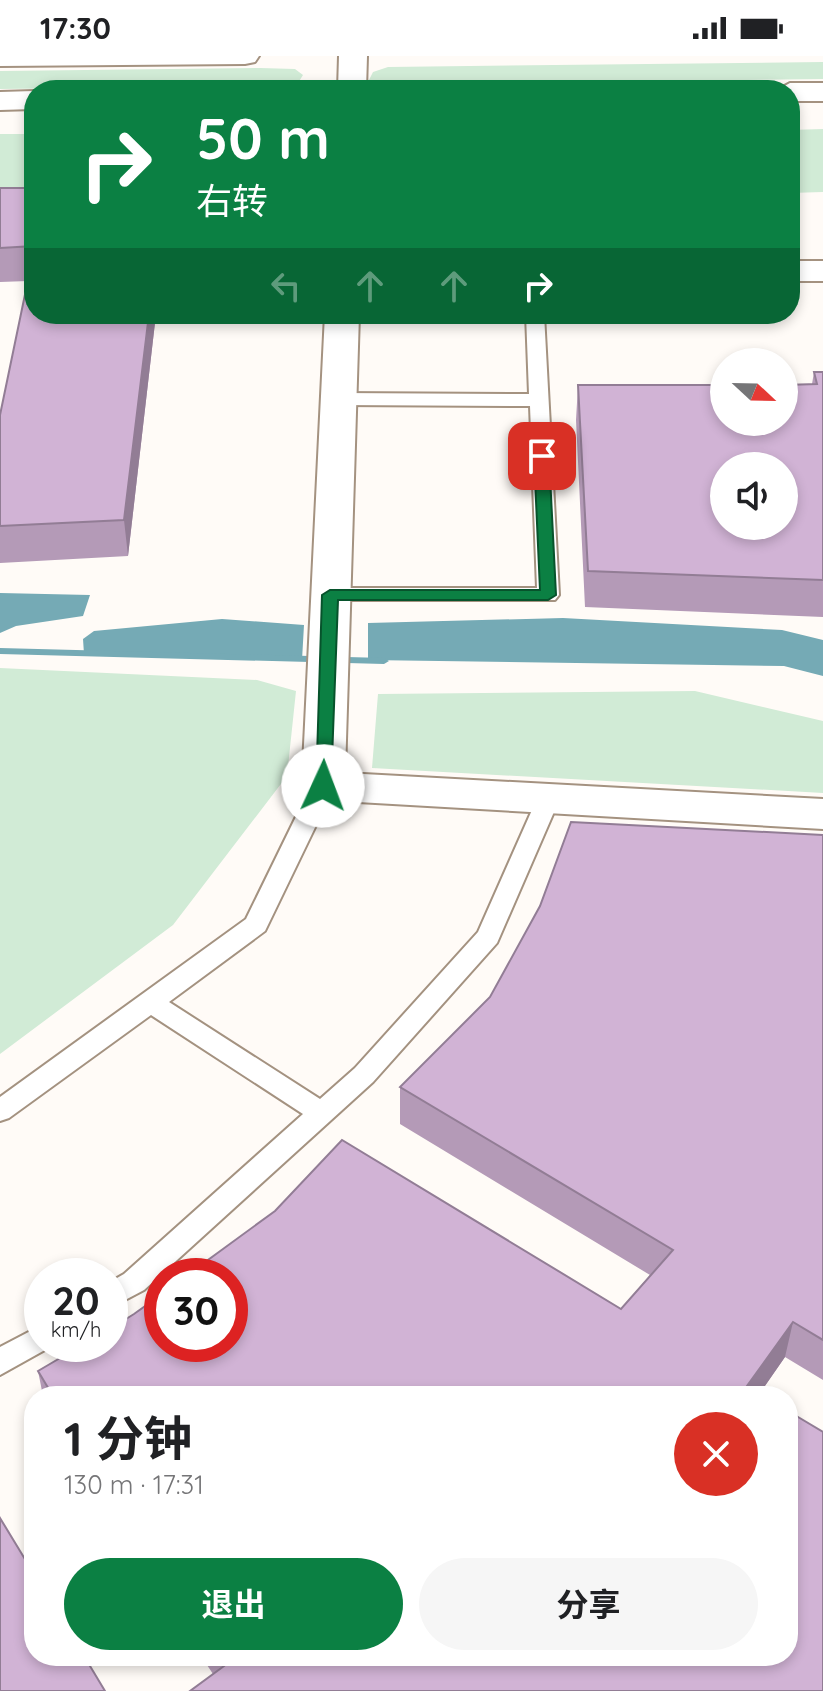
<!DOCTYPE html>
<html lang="zh">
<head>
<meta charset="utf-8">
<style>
  body { margin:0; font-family:Quicksand,"Noto Sans SC",sans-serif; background:#f6f6f6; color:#202124; height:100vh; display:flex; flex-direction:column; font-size:30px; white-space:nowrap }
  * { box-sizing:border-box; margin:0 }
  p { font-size:26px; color:#757577 }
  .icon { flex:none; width:44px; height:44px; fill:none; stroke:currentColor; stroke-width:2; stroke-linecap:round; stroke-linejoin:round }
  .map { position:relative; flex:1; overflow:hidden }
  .drawer { position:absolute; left:24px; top:1330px; width:774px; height:280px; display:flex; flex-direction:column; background:#fff; border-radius:32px; box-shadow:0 4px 12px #0003 }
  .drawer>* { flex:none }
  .top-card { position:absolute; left:24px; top:24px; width:776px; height:244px; border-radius:32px; box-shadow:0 4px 12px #0003; background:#0b8043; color:#fff; overflow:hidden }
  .needle { width:52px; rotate:112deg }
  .buttons { position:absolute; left:710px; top:292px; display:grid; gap:16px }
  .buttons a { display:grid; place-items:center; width:88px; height:88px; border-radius:50%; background:#fff; box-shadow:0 4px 12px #0003; font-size:40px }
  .speed { position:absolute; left:24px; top:1202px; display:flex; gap:16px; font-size:40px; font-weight:700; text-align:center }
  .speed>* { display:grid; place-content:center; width:104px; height:104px; border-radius:50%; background:#fff; box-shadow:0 4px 12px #0003; line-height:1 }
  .speed small { font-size:20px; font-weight:400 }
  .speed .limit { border:12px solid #d22; background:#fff; color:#111 }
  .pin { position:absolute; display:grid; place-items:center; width:68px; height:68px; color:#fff; margin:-34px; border-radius:16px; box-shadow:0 4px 12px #0006 }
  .me { position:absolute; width:88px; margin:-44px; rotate:2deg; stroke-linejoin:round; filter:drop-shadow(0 0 6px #0008) }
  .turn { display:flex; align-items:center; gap:28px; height:168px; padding:0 40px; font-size:36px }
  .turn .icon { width:104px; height:104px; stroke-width:2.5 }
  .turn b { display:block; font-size:56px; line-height:68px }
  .lanes { display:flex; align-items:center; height:76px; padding:0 40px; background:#0003; justify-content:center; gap:40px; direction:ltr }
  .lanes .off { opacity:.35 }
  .round { display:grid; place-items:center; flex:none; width:84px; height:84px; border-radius:42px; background:#f6f6f6 }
  .summary { display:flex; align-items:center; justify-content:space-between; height:136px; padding:0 40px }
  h1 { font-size:48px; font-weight:700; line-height:60px }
  .cta { display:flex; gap:16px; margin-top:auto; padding:16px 40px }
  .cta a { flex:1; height:92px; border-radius:48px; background:#0b8043; color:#fff; font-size:32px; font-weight:700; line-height:92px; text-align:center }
  .cta a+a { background:#f6f6f6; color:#202124 }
  .status { display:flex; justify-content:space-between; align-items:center; height:56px; padding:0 40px; background:#fff; direction:ltr }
  .status svg { height:22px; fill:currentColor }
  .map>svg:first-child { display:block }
  .green { fill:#d1ebd6 }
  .water { fill:#75aab5 }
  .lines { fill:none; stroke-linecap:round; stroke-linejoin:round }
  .stream { fill:#75aab5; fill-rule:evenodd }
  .service-casing { stroke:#a49280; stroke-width:4 }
  .minor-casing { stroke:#a49280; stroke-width:4 }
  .secondary-casing { stroke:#a49280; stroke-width:4 }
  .service { fill:#fff; fill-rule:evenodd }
  .minor { fill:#fff; fill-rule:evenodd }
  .secondary { fill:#fff; fill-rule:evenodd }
  .wall { fill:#b49ab7 }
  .shaded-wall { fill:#927d95 }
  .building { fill:#d1b3d5; stroke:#927d95; stroke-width:2; fill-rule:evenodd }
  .route { fill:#0b8043; stroke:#07532c; stroke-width:2 }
</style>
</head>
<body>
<div class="status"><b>17:30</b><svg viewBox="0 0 49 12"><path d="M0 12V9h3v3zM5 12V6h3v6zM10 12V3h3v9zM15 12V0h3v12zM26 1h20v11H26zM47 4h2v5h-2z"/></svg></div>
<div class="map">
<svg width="823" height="1635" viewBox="0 0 823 1635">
  <rect width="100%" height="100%" fill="#fffbf7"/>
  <!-- green -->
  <path class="green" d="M823 6V23L380 29 369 24 373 16 388 11Z
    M260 12 295 13 303 19 298 27 280 30 0 33V15Z
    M823 73V136L790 137V74Z
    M0 78H34V138H0Z
    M0 612 257 624 296 635 287 720 173 869 0 998Z
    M695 635 823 665V737L372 712 378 638Z"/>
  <!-- water -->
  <path class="water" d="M0 537 90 539 83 560 16 570 0 577Z
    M563 562 782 574 823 584V620L784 610 368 604V567Z
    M222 563 304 569 302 604 84 598 83 583 94 575Z"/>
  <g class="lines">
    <!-- stream -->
    <path class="stream" d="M0 592 384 602 389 605 384 608 0 598Z"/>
    <defs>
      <path id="service" d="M526 258H544L559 539 555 544H323L319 539 323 534 330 532H537L530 350 338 349 329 343 338 337 529 338Z
        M323 722 335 730 265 875 169 946 320 1043 355 1012 478 876 540 736H556L560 742 497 887 373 1026 144 1234 110 1252V1226L124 1218 303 1058 151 959 9 1062 0 1065V1041L246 863 311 730Z
        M42 1269V1288L52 1290 0 1319V1291Z"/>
      <path id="minor" d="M339 0H367L366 34H338Z
        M790 205H823V225H790Z
        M325 258H359L345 717 823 743V773L323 744 308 740 302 730Z"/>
      <path id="secondary" d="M0 0H259L255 6 245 8 0 10Z
        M790 27H823V45H790V34H777Z
        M34 35V53L0 54V36Z"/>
    </defs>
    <!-- service casing -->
    <use href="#service" class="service-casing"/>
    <!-- minor casing -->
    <use href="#minor" class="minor-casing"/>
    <!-- secondary casing -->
    <use href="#secondary" class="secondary-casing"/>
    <!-- service -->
    <use href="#service" class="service"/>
    <!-- minor -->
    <use href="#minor" class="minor"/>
    <!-- secondary -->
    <use href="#secondary" class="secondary"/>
  </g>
  <!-- wall -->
  <path class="wall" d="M0 132H34V258H156L128 500 0 507V359L28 225 0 226Z
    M814 316H823V561L585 551 576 364 578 329 812 328Z
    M823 779V1324L785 1301 760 1337 764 1340H43L38 1315 621 1253 650 1219 400 1068V1031Z
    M201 1600H788L213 1618Z"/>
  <!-- shaded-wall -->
  <path class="shaded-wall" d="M149 258H156L128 500 124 464Z
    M793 1266 785 1301 758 1340 747 1330Z"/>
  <!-- building -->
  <path class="building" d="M0 132H34V190L0 192Z
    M28 224H34V258H149L124 464 0 470V359Z
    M814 316H823V524L588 515 578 329H724V366H784V329L817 328ZM724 410H784V470H724Z
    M571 766 823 779V1284L793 1266 747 1330 764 1340H53L38 1315 84 1288H110V1273L134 1258 162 1238V1288H230V1220H186L275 1155 342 1084 621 1253 673 1194 400 1031 490 941 540 850Z
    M788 1355 823 1376V1635H190L224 1610 218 1600H788Z
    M0 1462 34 1518V1600H84L105 1635H0Z"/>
  <!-- route -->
  <path class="route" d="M542 395 549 400 556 539 548 544H338L331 730 329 734H316L322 539 330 534H540L534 400Z"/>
</svg>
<div class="buttons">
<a><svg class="needle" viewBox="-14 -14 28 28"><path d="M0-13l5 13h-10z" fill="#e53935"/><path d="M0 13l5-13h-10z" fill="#757577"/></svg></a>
<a><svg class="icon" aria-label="sound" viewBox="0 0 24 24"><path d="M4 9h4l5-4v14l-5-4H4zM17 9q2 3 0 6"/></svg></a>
</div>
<div class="speed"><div>20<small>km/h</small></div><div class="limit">30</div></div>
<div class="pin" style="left:542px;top:400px;background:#d93025"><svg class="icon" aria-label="arrive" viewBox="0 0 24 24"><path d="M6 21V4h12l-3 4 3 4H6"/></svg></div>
<svg class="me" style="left:323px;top:730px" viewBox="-20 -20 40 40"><circle r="19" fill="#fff"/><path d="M0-13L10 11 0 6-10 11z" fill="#0b8043"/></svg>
<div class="top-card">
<div class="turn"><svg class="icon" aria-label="right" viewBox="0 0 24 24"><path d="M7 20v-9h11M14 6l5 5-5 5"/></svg><div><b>50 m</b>右转</div></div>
<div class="lanes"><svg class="icon off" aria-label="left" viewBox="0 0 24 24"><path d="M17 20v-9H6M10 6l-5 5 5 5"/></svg><svg class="icon off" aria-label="ahead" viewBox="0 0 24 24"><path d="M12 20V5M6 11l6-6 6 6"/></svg><svg class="icon off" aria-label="ahead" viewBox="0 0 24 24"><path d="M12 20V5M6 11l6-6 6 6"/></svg><svg class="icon" aria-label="right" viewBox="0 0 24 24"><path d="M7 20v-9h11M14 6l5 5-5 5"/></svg></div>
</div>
<section class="drawer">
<div class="summary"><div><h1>1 分钟</h1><p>130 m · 17:31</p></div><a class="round" style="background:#d93025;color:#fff"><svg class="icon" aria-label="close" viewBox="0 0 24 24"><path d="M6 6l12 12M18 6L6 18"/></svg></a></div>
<div class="cta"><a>退出</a><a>分享</a></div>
</section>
</div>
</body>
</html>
